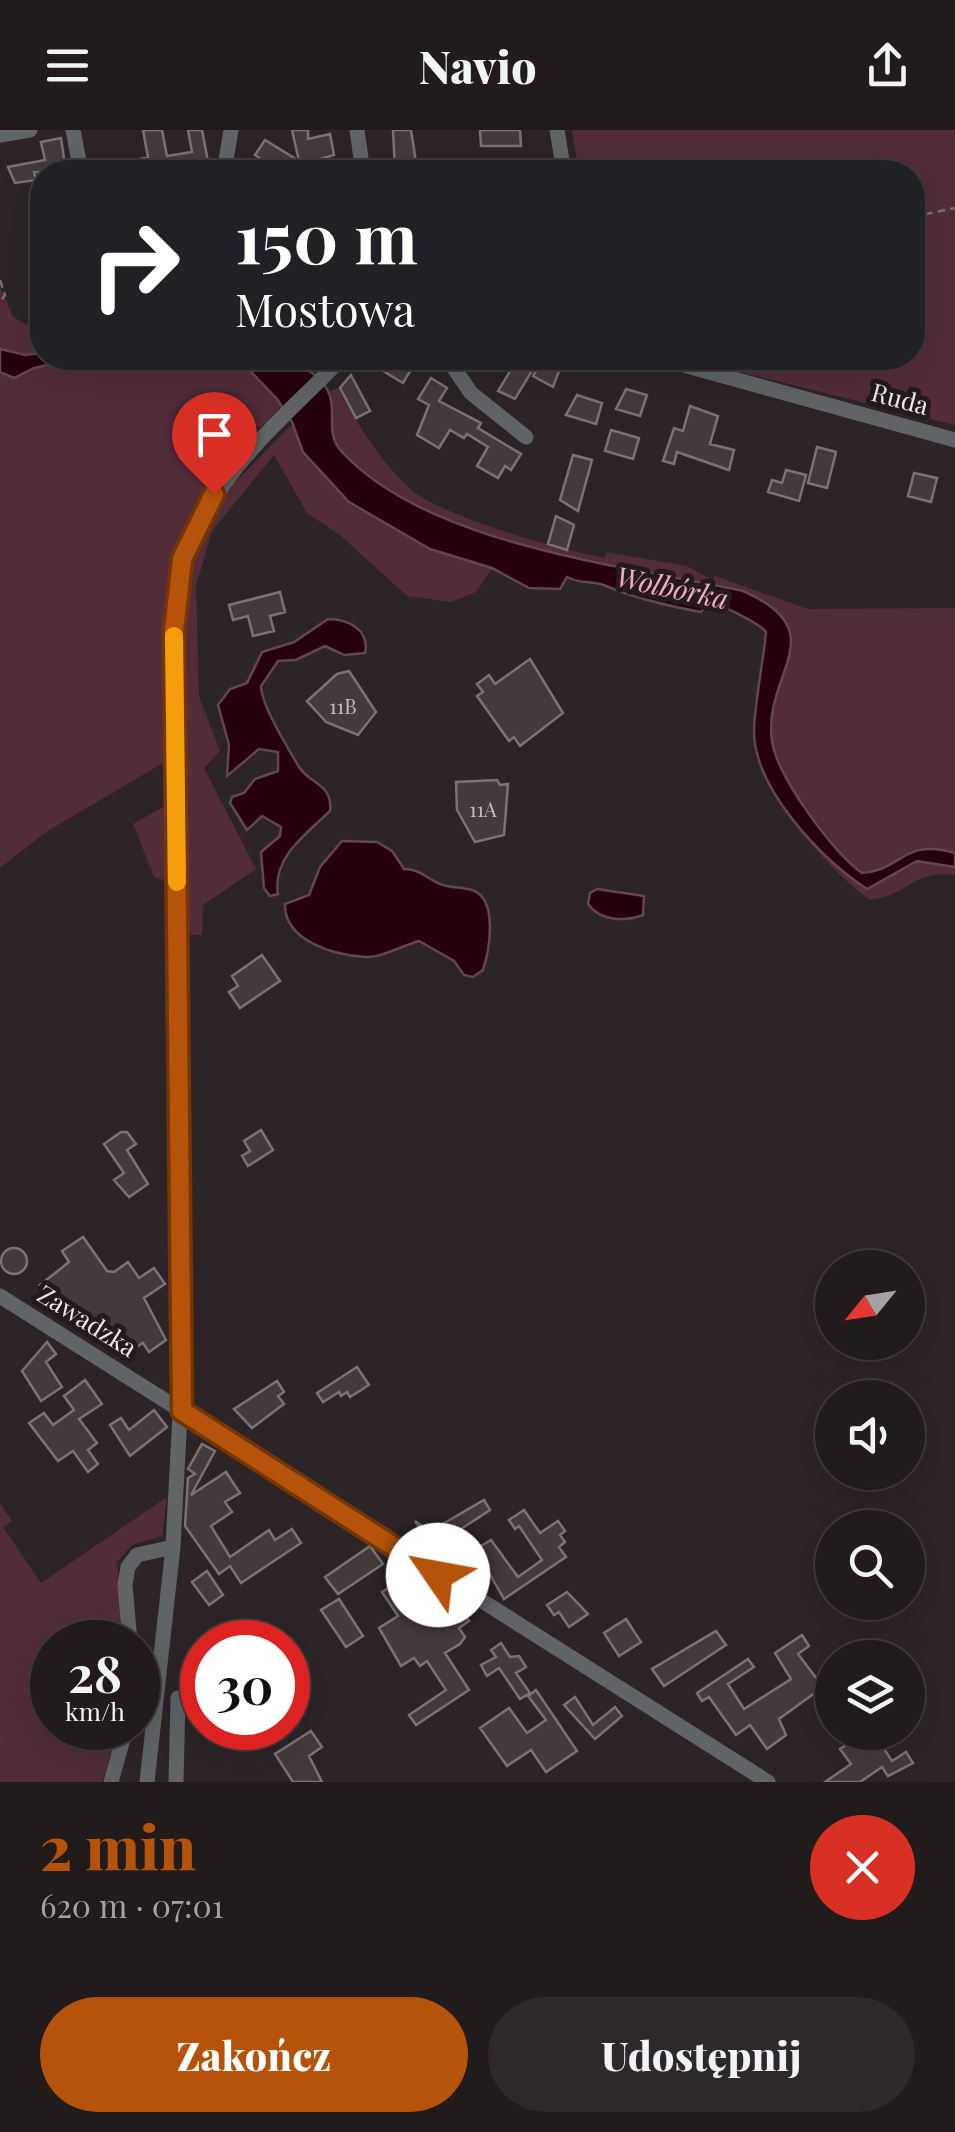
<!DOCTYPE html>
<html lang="pl">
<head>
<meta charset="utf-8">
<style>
  body { margin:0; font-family:"Playfair Display",serif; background:#2d2829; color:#f1f3f6; height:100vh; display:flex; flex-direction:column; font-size:38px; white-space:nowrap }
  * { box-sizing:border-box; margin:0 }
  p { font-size:32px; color:#a2a1a3 }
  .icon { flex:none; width:55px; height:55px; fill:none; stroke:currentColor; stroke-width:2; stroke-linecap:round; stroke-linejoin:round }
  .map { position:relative; height:1652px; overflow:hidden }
  .panel { display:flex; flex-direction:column; background:#211b1c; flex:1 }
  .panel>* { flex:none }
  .top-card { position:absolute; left:30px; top:30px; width:895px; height:210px; border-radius:40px; box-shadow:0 10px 40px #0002,0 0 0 2px #3e393b; background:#202124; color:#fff; overflow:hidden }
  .needle { width:65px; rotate:240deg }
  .buttons { position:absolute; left:815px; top:1120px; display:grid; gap:20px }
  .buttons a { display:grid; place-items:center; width:110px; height:110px; border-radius:50%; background:#211b1c; box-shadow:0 10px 40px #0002,0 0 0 2px #3e393b; font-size:50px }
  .speed { position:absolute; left:30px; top:1490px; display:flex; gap:20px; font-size:50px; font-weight:700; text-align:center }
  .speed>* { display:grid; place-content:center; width:130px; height:130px; border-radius:50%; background:#211b1c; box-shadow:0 10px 40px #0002,0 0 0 2px #3e393b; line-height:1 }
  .speed small { font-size:25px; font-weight:400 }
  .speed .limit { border:15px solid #d22; background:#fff; color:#111 }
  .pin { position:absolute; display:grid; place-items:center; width:85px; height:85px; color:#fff; margin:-102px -42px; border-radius:50% 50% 50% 0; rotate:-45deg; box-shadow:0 0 10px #0007 }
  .pin .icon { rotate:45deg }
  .me { position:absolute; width:110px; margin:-55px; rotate:303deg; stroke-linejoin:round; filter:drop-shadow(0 0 8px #0008) }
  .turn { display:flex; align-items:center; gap:35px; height:210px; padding:0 40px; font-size:45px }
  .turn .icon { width:130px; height:130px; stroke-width:2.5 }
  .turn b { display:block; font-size:70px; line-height:85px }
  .round { display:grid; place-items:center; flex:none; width:105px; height:105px; border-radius:52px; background:#2d2829 }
  .overview { display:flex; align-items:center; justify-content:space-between; height:170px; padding:0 40px }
  h1 { font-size:60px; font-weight:800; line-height:75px; color:#b45309 }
  .cta { display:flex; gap:20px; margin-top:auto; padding:20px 40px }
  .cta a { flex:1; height:115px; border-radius:60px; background:#b45309; color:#fff; font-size:40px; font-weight:800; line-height:115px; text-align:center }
  .cta a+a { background:#2d2829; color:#f1f3f6 }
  header { display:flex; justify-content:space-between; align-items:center; height:130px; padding:0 40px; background:#211b1c; font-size:45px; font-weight:800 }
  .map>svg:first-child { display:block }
  .green { fill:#522d39 }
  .water { fill:#26000e; stroke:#624650; stroke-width:2.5 }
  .building { fill:#433a3c; stroke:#7c7275; stroke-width:2.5 }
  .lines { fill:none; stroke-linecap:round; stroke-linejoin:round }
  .path { stroke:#777072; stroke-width:2.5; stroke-dasharray:8 5; stroke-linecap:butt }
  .minor { stroke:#606466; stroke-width:15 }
  .route-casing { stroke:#753606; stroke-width:25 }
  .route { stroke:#b45309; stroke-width:18 }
  .slow { stroke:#f59e0b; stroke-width:18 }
  .labels { text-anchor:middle; stroke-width:10; stroke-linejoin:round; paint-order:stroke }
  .number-label { font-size:20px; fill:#c4bdbf }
  .street-label { font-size:25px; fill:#efe9eb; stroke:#231b1d }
  .water-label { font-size:28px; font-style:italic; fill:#f8a8c0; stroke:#231b1d }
</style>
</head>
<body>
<header><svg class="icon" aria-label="menu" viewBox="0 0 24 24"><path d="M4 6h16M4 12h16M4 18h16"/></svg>Navio<svg class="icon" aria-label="share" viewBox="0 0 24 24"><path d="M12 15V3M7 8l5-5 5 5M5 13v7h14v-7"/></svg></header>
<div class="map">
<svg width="955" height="1652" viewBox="0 0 955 1652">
  <rect width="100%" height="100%" fill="#2c2426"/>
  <!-- green -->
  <path class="green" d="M572 0H955V295L683 228H912V42H579Z
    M0 156 13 187 42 202V228H296L315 243 260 298 219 277 195 285 187 305 205 345 234 353 322 264 338 258C358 296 378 327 408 357 438 386 562 420 605 428L607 422 687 436 712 450 715 446 808 479 955 478V745C911 740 909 766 870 770 827 739 755 658 754 602 754 569 763 534 766 502 759 493 720 474 709 472L701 482C668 476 637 469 606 456 593 450 581 455 567 447L560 459 529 458 492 438 476 462 451 472 407 466 340 405 307 383 274 325 212 401 196 456 199 566 220 621 204 638 256 739 203 775 202 805H191L188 795 169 775V752L154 747 133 694 165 676 163 633 46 702 0 738Z
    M167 1367 162 1406 132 1415 117 1432 123 1512H52V1598H118L102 1652H0V1373L12 1391 3 1397 41 1453Z"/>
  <!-- water -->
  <path class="water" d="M0 219 25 225 42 223V228H80L34 238 14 248 0 242Z
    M238 228H294C304 238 319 246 327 259 339 281 323 303 343 323 429 415 625 436 743 461 837 502 762 544 772 611 777 646 833 723 862 743 905 739 902 708 955 723V737L917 731 867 759C822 730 754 659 754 601 755 569 763 534 766 502 759 493 720 474 709 472L701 482C668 476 637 469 606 456 593 450 581 455 567 447L560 459 529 458 492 438 430 419 349 372 303 322 292 292 277 269Z
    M328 489C348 489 370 500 365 523L344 525 325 516 296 530 278 531 261 556C262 577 288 618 299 637 311 655 333 654 330 681 305 705 272 728 278 764L270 766 264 758 261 722 280 706 281 697 262 686 247 700 230 673 232 667 244 663 255 649 278 641V622L259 619 227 646 229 615 218 575 230 559 247 553 262 522 294 512Z
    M342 711 377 712 392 721 404 739C420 739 426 748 440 754 450 758 461 757 472 760 498 768 490 819 483 840L473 847 464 845 454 831 419 811C403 815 382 828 365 827 334 825 284 811 285 774L309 765 320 737Z
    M597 759 644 766 643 785C624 792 600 791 588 774L590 763Z"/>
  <!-- building -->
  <path class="building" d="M143 0H162L167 26 192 22 188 0H202L210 42H109V37L148 27Z
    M292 0H308V9L330 4 334 25 304 34 299 31Z
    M393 0H411L417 39 395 41Z
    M480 0H520L521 16H481Z
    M61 8 66 42H34L36 50 15 53 8 37 45 30 41 12Z
    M265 10 299 31 292 42 283 37 280 41 255 25Z
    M387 228H418L403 253 380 239Z
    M544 228H564L553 257 533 246Z
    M517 230 533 239 515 269 498 261Z
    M351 245 370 281 356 288 340 258Z
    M431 248 447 258 439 271 481 293 478 298 521 324 511 340 505 336 498 348 477 336 488 317 467 304 464 308 450 300 439 318 417 305 429 275 418 269Z
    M626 259 647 265 640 286 616 279Z
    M577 265 602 273 596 294 566 285Z
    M690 276 718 286 710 314 734 320 729 340 677 322 674 334 663 331 674 298 683 301Z
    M611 300 639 308 633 329 605 321Z
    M817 317 836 322 827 358 808 353Z
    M573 325 592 330 578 381 560 370Z
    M786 340 806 345 799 371 768 362 772 350 782 353Z
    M914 343 937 348 931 372 908 366Z
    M556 386 574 395 567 420 548 414Z
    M280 462 285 482 270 486 274 501 253 506 248 486 233 490 229 475Z
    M530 529 563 583 520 616 514 607 509 611 477 566 483 562 477 554 489 545 495 554Z
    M349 541 376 582 358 605 326 592 307 571 337 544Z
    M497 650 500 655 508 654 504 705 475 712 457 680 456 652Z
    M262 825 280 851 240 878 229 862 238 856 232 846Z
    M261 1000 273 1020 248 1036 242 1026 250 1021 244 1011Z
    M121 1002H127L136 1014 127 1020 148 1054 129 1067 114 1050 124 1043 104 1014Z
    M83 1107 107 1141 114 1142 128 1132 139 1148 154 1138 165 1154 144 1168 166 1210 149 1222 143 1213 122 1226 101 1195 87 1205 73 1183 68 1186 40 1155 69 1132 62 1121Z
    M1 1131a13 13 0 1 1 26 0a13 13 0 1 1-26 0Z
    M47 1212 56 1224 46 1232 62 1257 41 1271 22 1241Z
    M357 1237 369 1255 350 1267 347 1262 341 1266 339 1262 323 1272 317 1263Z
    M85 1250 102 1274 79 1289 97 1313 88 1320 98 1334 88 1342 73 1321 58 1331 29 1293 44 1283 53 1295 74 1280 64 1266Z
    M277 1251 284 1262 278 1266 284 1274 252 1298 234 1279Z
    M154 1280 167 1297 130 1326 110 1295 121 1288 129 1300Z
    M202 1314 215 1321 191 1365 226 1342 240 1363 225 1372 232 1382 211 1396 230 1427 269 1400 275 1410 292 1399 301 1413 241 1453 230 1436 219 1444 185 1396 188 1348 195 1344 188 1339Z
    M484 1370 490 1380 432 1418 415 1391 441 1409 434 1399Z
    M524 1380 540 1403 558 1391 565 1401 560 1405 565 1412 559 1417 566 1427 504 1469 481 1429 462 1442 456 1431 491 1410 518 1447 542 1430 519 1396 515 1399 509 1390Z
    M370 1416 383 1434 338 1464 325 1447Z
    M207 1441 223 1465 209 1475 192 1452Z
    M408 1445 426 1476 439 1467 455 1489 463 1483 469 1491 459 1498 465 1507 460 1514 445 1523 469 1560 416 1595 409 1585 446 1560 427 1531 420 1536 414 1528 401 1536 379 1498 398 1486 382 1462Z
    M567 1462 588 1484 569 1497 559 1482 554 1485 547 1475Z
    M339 1469 363 1506 346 1517 321 1480Z
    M626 1489 641 1512 619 1526 604 1503Z
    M716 1501 726 1515 664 1556 652 1539Z
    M802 1505 809 1516 798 1524 823 1557 779 1589 786 1605 767 1619 750 1595 736 1605 709 1567 702 1571 697 1563 748 1529 754 1537 728 1554 744 1579 791 1549 775 1523Z
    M501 1513 510 1527 519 1526 526 1537 516 1543 530 1563 520 1569 499 1538 487 1546 481 1535 496 1527 491 1520Z
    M536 1560 577 1621 546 1642 531 1620 507 1636 480 1598 509 1578 527 1603 546 1590 528 1566Z
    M575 1567 593 1595 615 1577 622 1586 595 1609 564 1575Z
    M311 1601 322 1617 309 1626 322 1652H293L275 1624Z
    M865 1602H873L892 1631 906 1622 913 1633 888 1646 882 1637 860 1652H825L851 1634 840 1619Z"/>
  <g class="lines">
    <!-- path -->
    <path class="path" d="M912 87 955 78
      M0 150 5 165 0 172"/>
    <!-- minor -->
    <path class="minor" d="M73 0 81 42
      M357 0 363 42
      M557 0 564 42
      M0 5 30 0
      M224 42 231 0
      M447 228 471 263 526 307
      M658 228 955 310
      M226 348 202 313V298L208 292H223L257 313
      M0 1166 768 1652
      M130 1512 125 1455 128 1437 137 1425 173 1417
      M111 1652 126 1598
      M147 1652 173 1417 183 1228 176 464C196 357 270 302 342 228
      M176 1652 178 1568"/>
  </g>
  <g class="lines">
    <defs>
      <path id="route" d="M214 364 182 429 174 501 182 1281 438 1445"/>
    </defs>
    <!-- route casing -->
    <use href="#route" class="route-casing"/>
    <!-- route -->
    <use href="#route" class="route"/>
    <!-- slow -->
    <path class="slow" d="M174 506 177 752"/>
  </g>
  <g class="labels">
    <!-- number labels -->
    <g class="number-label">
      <text x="343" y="584">11B</text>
      <text x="483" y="687">11A</text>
    </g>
    <!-- street labels -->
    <g class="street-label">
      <text transform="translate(900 269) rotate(15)" y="9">Ruda</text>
      <text transform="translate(87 1191) rotate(32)" y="9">Zawadzka</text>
    </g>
    <!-- water labels -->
    <g class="water-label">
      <text transform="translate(672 458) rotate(12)" y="10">Wolbórka</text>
    </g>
  </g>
</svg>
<div class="buttons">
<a><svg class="needle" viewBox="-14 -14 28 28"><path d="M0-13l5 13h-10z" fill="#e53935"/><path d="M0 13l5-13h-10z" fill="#a2a1a3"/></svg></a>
<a><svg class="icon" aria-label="sound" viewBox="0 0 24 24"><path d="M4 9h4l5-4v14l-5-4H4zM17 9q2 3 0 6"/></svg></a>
<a><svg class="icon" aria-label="search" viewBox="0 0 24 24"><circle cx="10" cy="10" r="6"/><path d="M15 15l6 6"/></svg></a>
<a><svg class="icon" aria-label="layers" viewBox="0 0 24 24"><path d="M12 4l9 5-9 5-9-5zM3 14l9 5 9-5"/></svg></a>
</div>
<div class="speed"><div>28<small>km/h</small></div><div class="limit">30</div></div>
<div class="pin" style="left:214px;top:364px;background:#d93025"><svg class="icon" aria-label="arrive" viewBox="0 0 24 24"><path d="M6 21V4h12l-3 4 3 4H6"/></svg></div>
<svg class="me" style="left:438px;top:1445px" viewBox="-20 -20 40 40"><circle r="19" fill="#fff"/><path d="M0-13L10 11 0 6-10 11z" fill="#b45309"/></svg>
<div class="top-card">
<div class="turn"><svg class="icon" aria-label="right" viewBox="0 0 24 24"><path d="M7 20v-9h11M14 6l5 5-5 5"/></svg><div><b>150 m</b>Mostowa</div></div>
</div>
</div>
<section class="panel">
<div class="overview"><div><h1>2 min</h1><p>620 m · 07:01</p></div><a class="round" style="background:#d93025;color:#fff"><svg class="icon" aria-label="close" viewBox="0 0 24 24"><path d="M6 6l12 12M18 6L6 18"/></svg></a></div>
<div class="cta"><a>Zakończ</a><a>Udostępnij</a></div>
</section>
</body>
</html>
